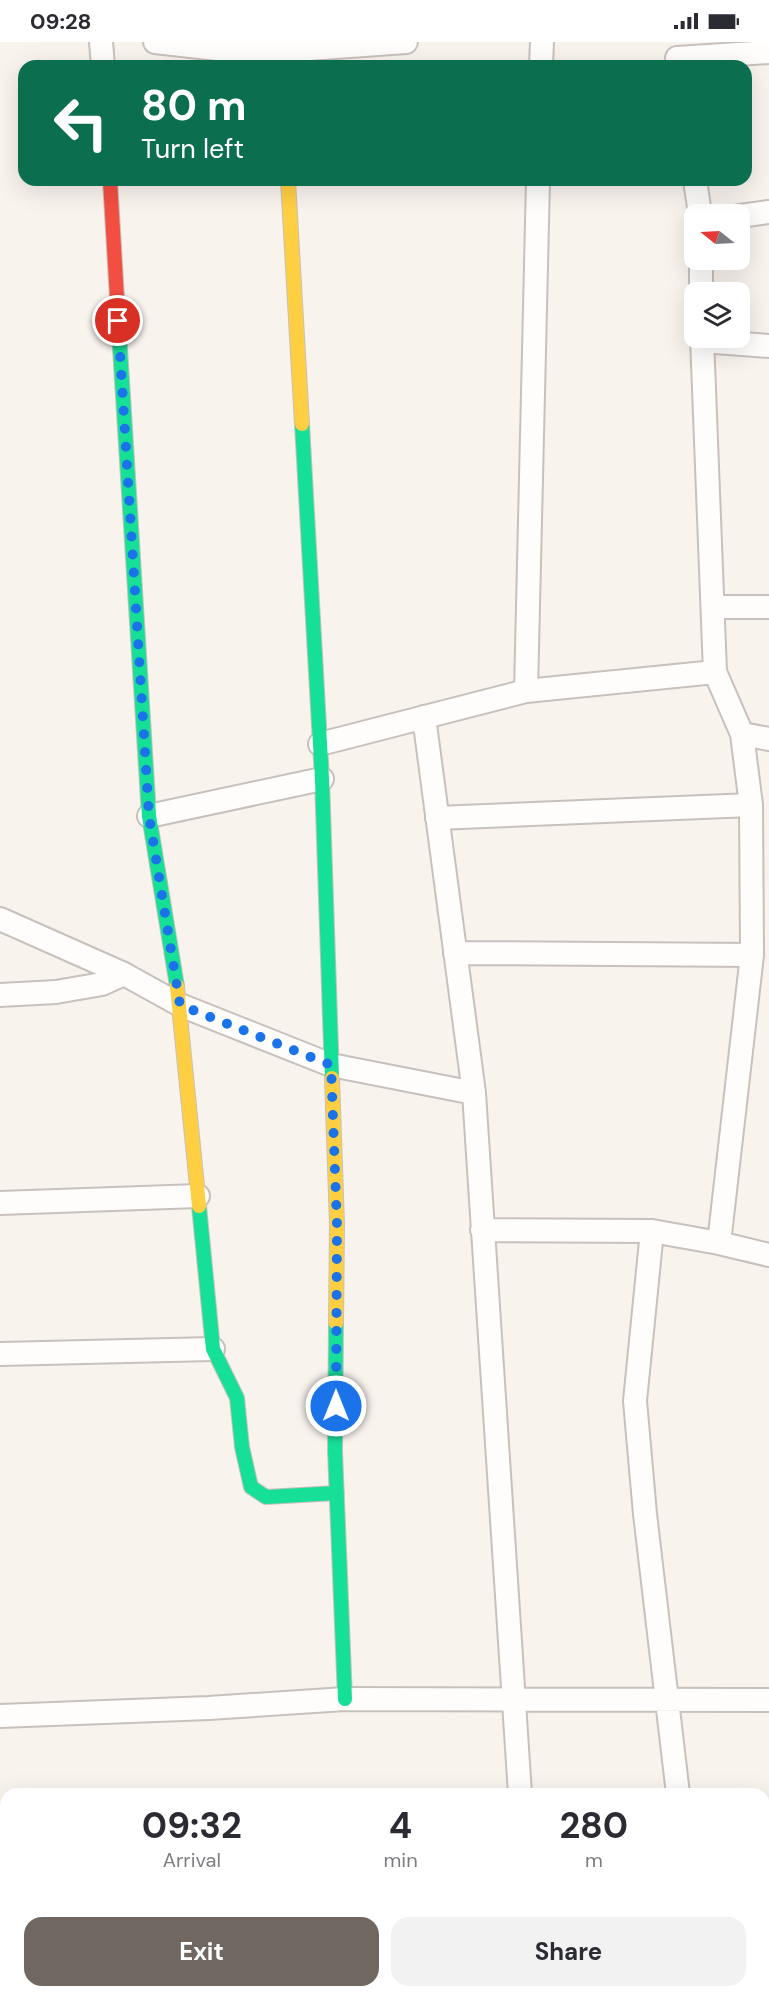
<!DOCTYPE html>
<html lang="en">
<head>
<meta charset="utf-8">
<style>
  body { margin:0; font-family:"DM Sans",sans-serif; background:#f2f2f3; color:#2b2b33; height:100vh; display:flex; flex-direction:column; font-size:22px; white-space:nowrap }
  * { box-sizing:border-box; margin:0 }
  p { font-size:20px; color:#7c7c81 }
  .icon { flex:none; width:33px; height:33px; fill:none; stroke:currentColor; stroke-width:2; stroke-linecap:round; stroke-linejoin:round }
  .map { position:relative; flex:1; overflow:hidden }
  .sheet { position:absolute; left:0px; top:1746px; width:770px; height:210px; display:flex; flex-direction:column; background:#fff; border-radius:18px 18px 0 0; box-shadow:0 6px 24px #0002 }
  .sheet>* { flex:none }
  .top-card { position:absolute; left:18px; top:18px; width:734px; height:126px; border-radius:18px; box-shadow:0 6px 24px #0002; background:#0b6e4f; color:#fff; overflow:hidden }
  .needle { width:39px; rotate:288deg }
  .tools { position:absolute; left:684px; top:162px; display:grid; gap:12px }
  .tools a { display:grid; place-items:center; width:66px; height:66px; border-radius:12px; background:#fff; box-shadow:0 6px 24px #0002; font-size:30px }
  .pin { position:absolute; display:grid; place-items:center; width:51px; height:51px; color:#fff; margin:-26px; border:3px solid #fff; border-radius:50%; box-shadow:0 2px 6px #0007 }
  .me { position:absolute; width:66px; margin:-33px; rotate:0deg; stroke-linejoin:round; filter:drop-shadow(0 0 4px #0008) }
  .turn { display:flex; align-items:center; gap:21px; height:126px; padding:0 24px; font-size:27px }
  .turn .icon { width:78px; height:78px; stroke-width:2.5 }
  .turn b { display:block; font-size:42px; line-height:51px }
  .eta { display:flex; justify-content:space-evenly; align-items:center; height:102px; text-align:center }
  .eta b { font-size:36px; font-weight:700; line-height:42px }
  .primary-button { display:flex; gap:12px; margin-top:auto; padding:12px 24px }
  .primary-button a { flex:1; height:69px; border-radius:18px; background:#6f6760; color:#fff; font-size:24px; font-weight:700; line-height:69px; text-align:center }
  .primary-button a+a { background:#f2f2f3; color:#2b2b33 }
  .status { display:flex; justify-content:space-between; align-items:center; height:42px; padding:0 30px; background:#fff; direction:ltr }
  .status svg { height:16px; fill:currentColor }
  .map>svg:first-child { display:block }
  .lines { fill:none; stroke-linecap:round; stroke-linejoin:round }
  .street-casing { stroke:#c8c0bb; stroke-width:26 }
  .fast-casing { stroke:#c8c0bb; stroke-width:16 }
  .slow-casing { stroke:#c8c0bb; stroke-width:16 }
  .jam-casing { stroke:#c8c0bb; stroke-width:16 }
  .street { stroke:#fefdfc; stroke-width:22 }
  .fast { stroke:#16e098; stroke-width:14 }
  .slow { stroke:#ffcf43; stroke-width:14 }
  .jam { stroke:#f24e42; stroke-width:14 }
  .route { stroke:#1a73e8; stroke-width:10; stroke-dasharray:0 18 }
</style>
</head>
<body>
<div class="status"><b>09:28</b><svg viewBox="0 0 49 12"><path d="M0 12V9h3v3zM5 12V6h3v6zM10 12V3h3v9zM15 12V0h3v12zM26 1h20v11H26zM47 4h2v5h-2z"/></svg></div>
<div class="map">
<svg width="769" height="1956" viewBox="0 0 769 1956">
  <rect width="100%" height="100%" fill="#f9f3ee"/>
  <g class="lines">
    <defs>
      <path id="street" d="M101 0 103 24
        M155 0 226 8 281 9 406 0
        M677 16 769 10
        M541 24 542 0
        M695 138 700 172
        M740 174 769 170
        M701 218V250
        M702 299 769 304
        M713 565H769
        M715 630 742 692 751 763 752 913 719 1201
        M526 649 538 138
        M424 675 474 1051 520 1752
        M742 692 769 697
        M320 702 526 649 715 630 702 296
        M149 774 322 737
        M437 776 751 763
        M0 877 124 932 180 963 331 1023 474 1051
        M455 911 752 913
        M0 953 56 950 102 942 124 932
        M0 1161 198 1154
        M482 1188 652 1189 719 1201 769 1213
        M652 1189 635 1359 645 1472 678 1752
        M0 1312 213 1307
        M0 1674 209 1666 345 1657 769 1658
        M0 1847H6
        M527 1950V1956
        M696 1950V1956
        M69 1956 70 1950"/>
      <path id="fast" d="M119 290 149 774 177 944
        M302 382 322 737 332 1036
        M199 1164 213 1307 237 1356 242 1405 251 1445 266 1455 337 1451
        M336 1281 335 1409 345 1657"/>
      <path id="slow" d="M288 138 302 382
        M177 944 199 1164
        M332 1036 337 1183 336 1281"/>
      <path id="jam" d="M110 138 119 290"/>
    </defs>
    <!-- street casing -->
    <use href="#street" class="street-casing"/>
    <!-- fast casing -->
    <use href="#fast" class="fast-casing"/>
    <!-- slow casing -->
    <use href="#slow" class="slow-casing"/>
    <!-- jam casing -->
    <use href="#jam" class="jam-casing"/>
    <!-- street -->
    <use href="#street" class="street"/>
    <!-- fast -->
    <use href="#fast" class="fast"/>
    <!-- slow -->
    <use href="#slow" class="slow"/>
    <!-- jam -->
    <use href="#jam" class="jam"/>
  </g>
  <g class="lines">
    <!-- route -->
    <path class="route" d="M118 279 149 774 180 963 331 1023 337 1183 336 1364"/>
  </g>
</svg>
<div class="tools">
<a><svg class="needle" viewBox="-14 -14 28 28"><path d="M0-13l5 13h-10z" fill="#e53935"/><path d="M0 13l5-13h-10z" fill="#7c7c81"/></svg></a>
<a><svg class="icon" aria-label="layers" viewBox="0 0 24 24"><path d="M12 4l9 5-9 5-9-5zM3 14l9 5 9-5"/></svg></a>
</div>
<div class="pin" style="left:118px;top:279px;background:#d93025"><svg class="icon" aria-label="arrive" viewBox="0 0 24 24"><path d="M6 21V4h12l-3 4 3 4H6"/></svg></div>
<svg class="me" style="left:336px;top:1364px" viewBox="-20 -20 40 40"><circle r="17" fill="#1a73e8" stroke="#fff" stroke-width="3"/><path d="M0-11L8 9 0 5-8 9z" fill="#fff"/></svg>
<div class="top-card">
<div class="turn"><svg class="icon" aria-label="left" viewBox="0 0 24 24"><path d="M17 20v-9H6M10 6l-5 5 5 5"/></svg><div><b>80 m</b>Turn left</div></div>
</div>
<section class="sheet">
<div class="eta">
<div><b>09:32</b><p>Arrival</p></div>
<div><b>4</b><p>min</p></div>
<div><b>280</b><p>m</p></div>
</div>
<div class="primary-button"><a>Exit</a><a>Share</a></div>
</section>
</div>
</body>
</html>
